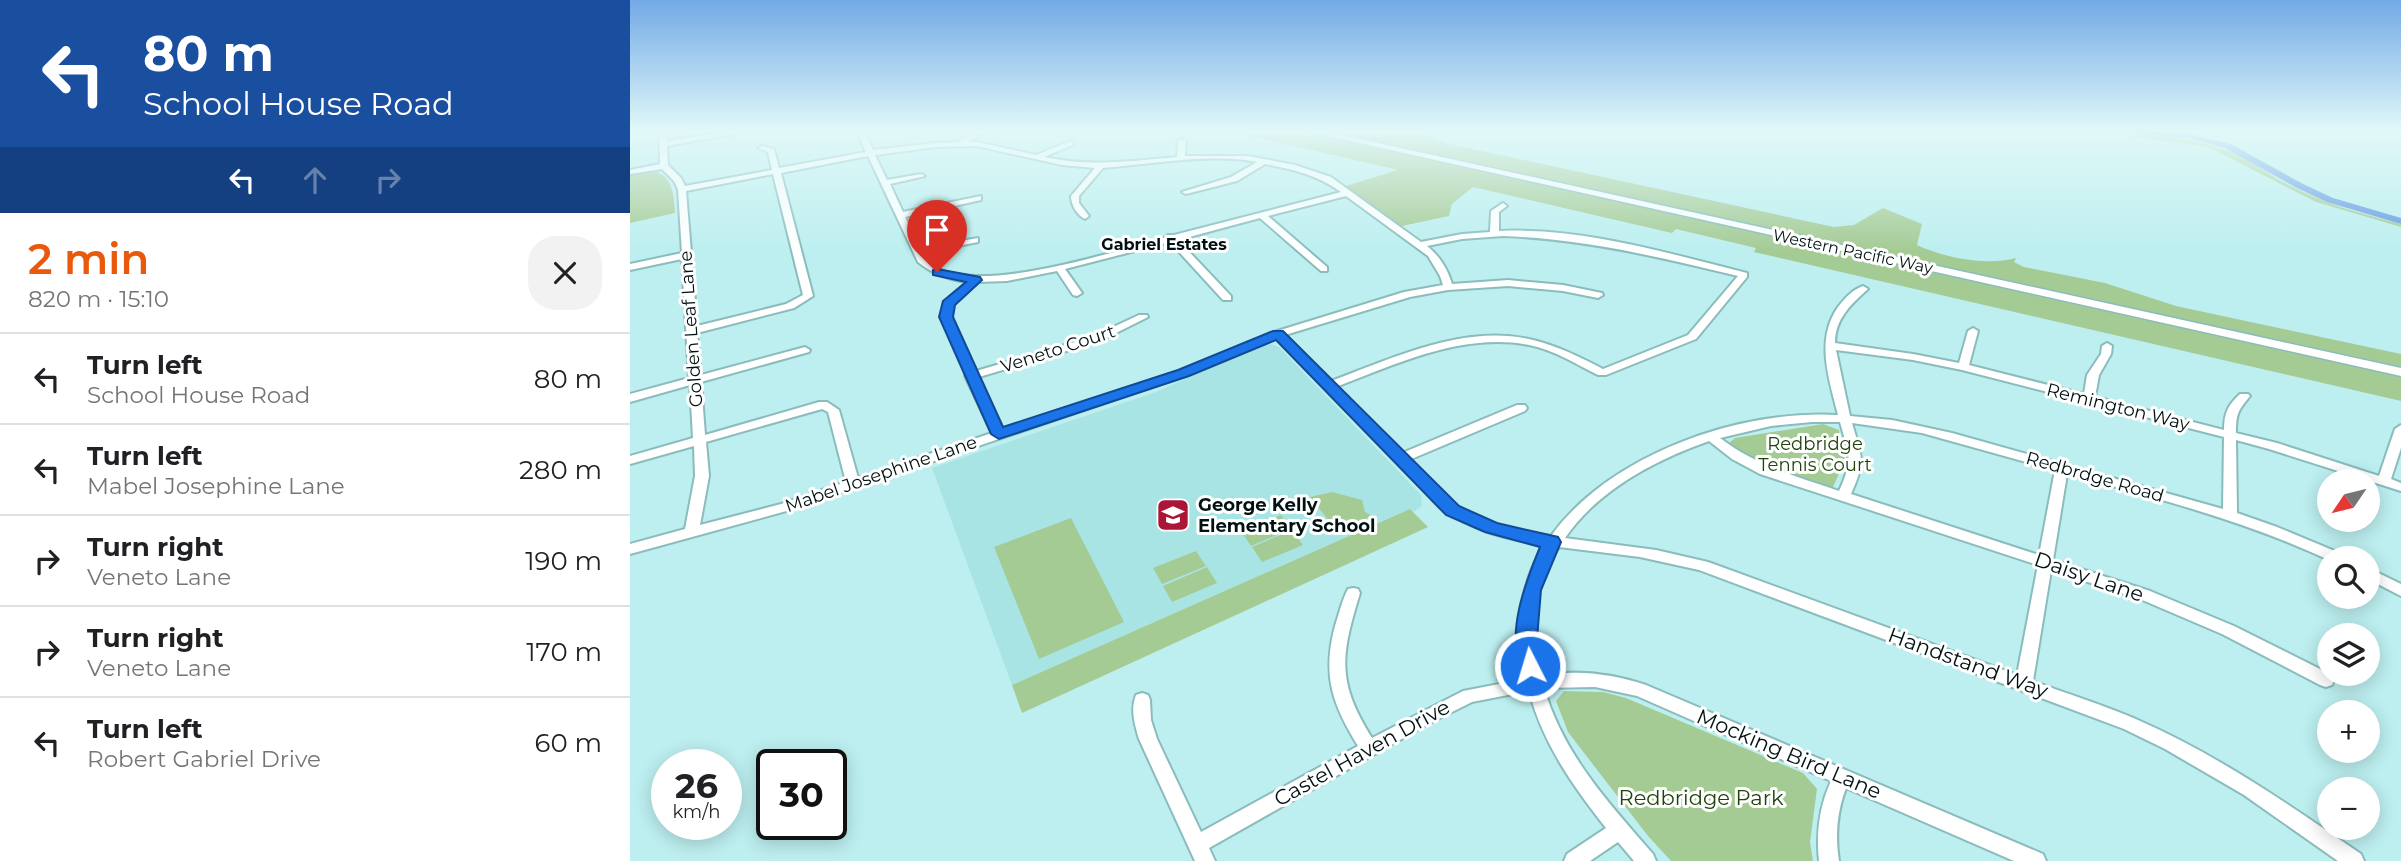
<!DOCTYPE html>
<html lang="en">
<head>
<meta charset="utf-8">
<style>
  body { margin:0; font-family:Montserrat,sans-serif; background:#f2f2f2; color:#202124; height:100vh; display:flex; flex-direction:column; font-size:26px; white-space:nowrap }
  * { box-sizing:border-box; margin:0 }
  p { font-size:23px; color:#757577 }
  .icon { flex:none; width:38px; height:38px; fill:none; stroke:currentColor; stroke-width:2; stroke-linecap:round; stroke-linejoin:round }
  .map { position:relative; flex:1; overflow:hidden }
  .panel { display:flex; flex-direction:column; background:#fff; width:630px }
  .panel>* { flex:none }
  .banner { background:#1a4fa0; color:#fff; overflow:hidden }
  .needle { width:46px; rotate:235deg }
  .controls { position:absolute; left:1687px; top:469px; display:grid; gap:14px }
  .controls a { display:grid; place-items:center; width:63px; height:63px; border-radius:50%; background:#fff; box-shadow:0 4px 18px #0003; font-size:35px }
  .speed { position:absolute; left:21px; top:749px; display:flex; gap:14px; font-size:35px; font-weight:700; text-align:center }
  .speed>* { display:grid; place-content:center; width:91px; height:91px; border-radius:50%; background:#fff; box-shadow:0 4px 18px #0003; line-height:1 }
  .speed small { font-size:18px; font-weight:400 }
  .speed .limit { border:4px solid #111; border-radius:10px; background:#fff; color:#111 }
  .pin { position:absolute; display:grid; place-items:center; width:60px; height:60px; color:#fff; margin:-72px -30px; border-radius:50% 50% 50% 0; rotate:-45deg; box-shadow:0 0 7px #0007 }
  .pin .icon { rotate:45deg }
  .me { position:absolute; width:77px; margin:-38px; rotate:355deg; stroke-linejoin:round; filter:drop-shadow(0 0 5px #0008) }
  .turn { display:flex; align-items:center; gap:24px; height:147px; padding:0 28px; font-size:32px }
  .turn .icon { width:91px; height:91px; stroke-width:2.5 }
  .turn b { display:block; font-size:49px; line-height:60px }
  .lanes { display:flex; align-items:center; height:66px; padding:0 28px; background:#0003; justify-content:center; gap:35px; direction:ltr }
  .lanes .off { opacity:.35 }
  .round { display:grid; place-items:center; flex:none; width:74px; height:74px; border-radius:28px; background:#f2f2f2 }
  .summary { display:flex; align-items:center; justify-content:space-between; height:119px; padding:0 28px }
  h1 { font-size:42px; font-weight:600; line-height:52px; color:#ea580c }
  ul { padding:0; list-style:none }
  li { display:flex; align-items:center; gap:21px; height:91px; padding:0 28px; border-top:2px solid #e0e0e0 }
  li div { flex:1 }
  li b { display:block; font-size:26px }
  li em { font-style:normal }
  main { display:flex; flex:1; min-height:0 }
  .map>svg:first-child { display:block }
  .built { fill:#a8e4e4 }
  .green { fill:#a5cb95 }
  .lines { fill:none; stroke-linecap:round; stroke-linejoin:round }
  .canal { fill:#6499e2; fill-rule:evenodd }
  .minor-casing { stroke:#8bbcbc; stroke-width:4 }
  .tertiary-casing { stroke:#8bbcbc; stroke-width:3 }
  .minor { fill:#fff; fill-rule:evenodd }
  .tertiary { fill:#fff; fill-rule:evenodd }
  .route { fill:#1a73e8; stroke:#114b97; stroke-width:2 }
  .labels { text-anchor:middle; stroke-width:6; stroke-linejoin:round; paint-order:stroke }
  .far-neighbourhood-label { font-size:16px; font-weight:bold; fill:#011112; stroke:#fff }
  .far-street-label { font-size:16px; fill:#011112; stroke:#fff }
  .street-label { font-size:18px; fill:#011112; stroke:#fff }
  .park-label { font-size:18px; fill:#1f430b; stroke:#fff }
  .poi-label { font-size:18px; font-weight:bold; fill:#011112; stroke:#fff; text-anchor:start }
  .near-street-label { font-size:21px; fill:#011112; stroke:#fff }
  .near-park-label { font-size:21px; fill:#1f430b; stroke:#fff }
</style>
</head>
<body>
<main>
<section class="panel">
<div class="banner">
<div class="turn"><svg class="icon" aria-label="left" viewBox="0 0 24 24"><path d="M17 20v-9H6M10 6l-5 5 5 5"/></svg><div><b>80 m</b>School House Road</div></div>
<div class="lanes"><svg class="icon" aria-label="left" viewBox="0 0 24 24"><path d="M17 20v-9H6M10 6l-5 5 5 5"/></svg><svg class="icon off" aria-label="ahead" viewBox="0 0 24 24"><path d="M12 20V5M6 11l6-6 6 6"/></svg><svg class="icon off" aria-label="right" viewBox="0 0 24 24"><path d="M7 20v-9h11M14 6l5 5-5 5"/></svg></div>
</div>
<div class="summary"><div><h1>2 min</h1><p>820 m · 15:10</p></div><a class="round"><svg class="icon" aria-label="close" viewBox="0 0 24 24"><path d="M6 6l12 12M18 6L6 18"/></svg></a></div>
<ul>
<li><svg class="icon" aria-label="left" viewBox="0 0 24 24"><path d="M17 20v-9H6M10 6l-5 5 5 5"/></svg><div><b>Turn left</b><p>School House Road</p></div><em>80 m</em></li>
<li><svg class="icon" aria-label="left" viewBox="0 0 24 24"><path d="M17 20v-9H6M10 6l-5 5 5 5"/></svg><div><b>Turn left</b><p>Mabel Josephine Lane</p></div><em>280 m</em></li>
<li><svg class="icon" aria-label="right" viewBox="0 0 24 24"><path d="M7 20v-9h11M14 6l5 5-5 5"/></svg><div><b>Turn right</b><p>Veneto Lane</p></div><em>190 m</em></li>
<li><svg class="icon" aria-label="right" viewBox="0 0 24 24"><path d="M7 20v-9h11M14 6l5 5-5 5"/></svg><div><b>Turn right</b><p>Veneto Lane</p></div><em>170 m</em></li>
<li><svg class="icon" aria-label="left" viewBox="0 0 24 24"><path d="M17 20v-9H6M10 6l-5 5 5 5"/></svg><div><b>Turn left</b><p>Robert Gabriel Drive</p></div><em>60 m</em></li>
</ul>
</section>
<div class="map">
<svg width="1771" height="861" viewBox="0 0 1771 861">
  <rect width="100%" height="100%" fill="#bdeff0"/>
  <!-- built -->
  <path class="built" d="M641 344 649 347 791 495 792 506 783 512 780 509 382 685 302 468 526 392 617 351Z"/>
  <!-- green -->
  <path class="green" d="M594 130H667L1771 374V401L1124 252 1126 248 1046 229 1042 233 843 187 822 204 819 216 772 226 716 186 768 170Z
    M681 130H781L815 143 1204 227 1224 225 1253 208 1292 224 1287 245C1315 258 1356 266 1386 258L1384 262 1394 267 1475 283 1546 306 1771 354V370Z
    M1454 130C1499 130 1550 134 1593 149 1617 157 1636 174 1659 185 1695 204 1732 214 1771 224V227L1686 202 1578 147Z
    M20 171C43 172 44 196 45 213L0 223V175Z
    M1193 424 1209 430 1215 460 1203 487C1166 483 1128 465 1099 443L1105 438Z
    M702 492 732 500 735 512 742 516 707 531 680 497Z
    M780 509 798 527 392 713 382 685Z
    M651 515 661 529 621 546 611 531Z
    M441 518 494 622 409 659 364 547Z
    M662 530 673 545 632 562 622 547Z
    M566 551 576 566 532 584 523 568Z
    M577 567 587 583 542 602 533 586Z
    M934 691 973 692 996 698 1173 773 1187 789 1180 842 1183 861H1041L1018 836 938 732 926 701Z"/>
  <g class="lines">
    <!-- canal -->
    <path class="canal" d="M1496 130 1559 134 1601 144 1671 183 1703 198 1771 218V224L1697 202 1665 187 1595 148 1559 138 1500 132Z"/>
    <defs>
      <path id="minor" d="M29 130H37V141L106 130H124L37 146 38 165 51 178 55 186 142 170 138 152 128 148 132 146 144 149 149 168 236 152 226 130H234L243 150 306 143 328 142 347 130H356L338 142H347L406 155 440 141 444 143 443 145 414 157C459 167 502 161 547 157L548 141 552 139 556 141 555 156H618L665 165 701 177 791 242 832 234 860 232 861 211 873 203 877 206 869 212V231C952 227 1037 253 1117 273V277L1066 339 976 375H968C946 364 924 350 899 345 833 332 766 364 706 387L772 453 887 405H895L897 408 895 411 779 460C793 474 807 491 823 503 851 525 886 531 921 536 980 454 1110 409 1208 415 1199 379 1185 340 1208 307 1215 298 1222 290 1233 286L1238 289C1221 304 1205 319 1205 343L1283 354 1329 363 1338 331 1343 328 1348 331 1339 365 1454 394 1457 375 1471 354 1472 346 1477 343 1482 346 1481 354 1469 375 1465 397 1594 430C1594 413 1598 405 1610 394H1618L1620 396C1608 411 1606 413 1606 433L1647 443 1749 476 1765 429 1771 425V448L1761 479 1771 483V491L1639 449 1606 440 1607 513 1647 527 1712 554 1714 558H1699V560C1615 521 1527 498 1437 474L1423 560 1520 591 1604 626 1702 675 1704 680 1702 685 1696 687 1690 685 1592 634 1510 599 1421 570 1403 681C1437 694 1474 705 1508 720 1588 755 1659 805 1731 854L1734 861H1708L1614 795 1535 749 1494 729 1069 570 1010 557 929 547C904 582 899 635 911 676 945 669 983 674 1016 685L1413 854 1416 861H1384L1216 788C1207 812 1205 835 1209 861H1189C1186 833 1189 807 1201 781L1007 696 965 687 914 688C934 756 979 803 1023 854L1026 861H1004L988 842 960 861H934L937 854 976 828C943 786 913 744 899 691L842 702 798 724 579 848 585 861H565L509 739C505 725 500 710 506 695L512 693 518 695 520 700 521 720 527 739 571 832 728 746C702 704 692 675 705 626 709 614 712 600 718 589L723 588 728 589 730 593C711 655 706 681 742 738L833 691 895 679C884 636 889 582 915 545 877 539 841 531 810 507L646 338 557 375 160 510 0 554V544L55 529 65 476 64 446 0 464V456L63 438 60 385 0 402V394L59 378 52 259 0 270V264L52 253 48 189 44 181 32 169 0 174V170L30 164ZM347 146 432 165 465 168 441 196C441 205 447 215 455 219L459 216 449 203V196L473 168C520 164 581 153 627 162L601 177 552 192 556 194 607 181 635 164C662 169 688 175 711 192L544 235H538L537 237C491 249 318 308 292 253L348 242V238L290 248 275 217 351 200V196L273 212 260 184 295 176 291 174 257 180 245 155 306 147ZM238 156 288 262C303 274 317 279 337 282L314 302 311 317 336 374 335 376 362 433 228 478 209 410 197 402H189L75 435 71 382 179 352 180 350 175 347 71 375 67 333 164 308 183 296 151 173ZM143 174 173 295 156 304 67 326 56 191ZM716 196 798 256 810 276 813 285 774 292 644 332 549 371 373 429 349 377 470 341 518 317 517 315H509L462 337 346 371 321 317 323 305 348 282 377 281 427 271 443 295 447 296 452 293 435 269 540 242 593 300H601V296L548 240 630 218 691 271H697V267L638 216ZM873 236C954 239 1029 257 1108 276L1058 335 973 369C950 357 928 346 903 340 836 323 763 358 701 381L655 335 780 297 818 290 878 286 933 291 968 298 973 295 972 293 933 285 878 280 822 284C818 270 809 255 797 246L832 239ZM1206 350 1283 360 1332 370 1594 437 1593 509 1322 433 1262 420 1220 416ZM192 409 198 412 216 482 151 504 70 525 79 476 76 442ZM1182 422H1210C1219 455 1224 459 1209 491 1165 476 1127 466 1090 438L1141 426ZM1222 423 1292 433 1425 470 1409 555 1221 494C1236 460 1232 458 1222 423ZM1079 441 1102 459 1130 474 1408 565 1387 675 1078 562 1026 550 935 538C968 490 1025 460 1079 441Z
        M1738 568 1771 584V596L1738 579Z"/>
      <path id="tertiary" d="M671 130H689L1771 368V376Z"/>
    </defs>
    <!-- minor casing -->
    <use href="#minor" class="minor-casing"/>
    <!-- tertiary casing -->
    <use href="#tertiary" class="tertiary-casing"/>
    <!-- minor -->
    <use href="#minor" class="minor"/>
    <!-- tertiary -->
    <use href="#tertiary" class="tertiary"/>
  </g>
  <!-- sky -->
  <linearGradient id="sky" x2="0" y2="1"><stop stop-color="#73a9e6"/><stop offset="0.52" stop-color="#e1f8f8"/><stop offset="1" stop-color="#e1f8f8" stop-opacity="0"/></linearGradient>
  <rect width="1771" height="251" fill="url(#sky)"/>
  <!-- route -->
  <path class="route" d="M307 269 350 277 352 280 325 305 323 317 373 427 548 370 643 331H653L829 506 867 523 928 537 931 542 911 590 907 639 911 666 908 672 900 674 893 672C874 636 896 581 910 547L855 532 816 515 646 340 559 376 369 439 361 434 309 317 313 301 336 282 303 275V270Z"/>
  <!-- icons -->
  <defs>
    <symbol id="school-square" viewBox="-11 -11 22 22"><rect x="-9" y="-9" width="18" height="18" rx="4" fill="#ab1637" stroke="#fff"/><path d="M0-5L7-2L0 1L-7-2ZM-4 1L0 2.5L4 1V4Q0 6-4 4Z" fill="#fff"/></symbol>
  </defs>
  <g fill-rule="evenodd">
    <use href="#school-square" x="524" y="496" width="38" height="38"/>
  </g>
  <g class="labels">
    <!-- far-neighbourhood labels -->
    <g class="far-neighbourhood-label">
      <text x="534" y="250">Gabriel Estates</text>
    </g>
    <!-- far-street labels -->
    <g class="far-street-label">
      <text transform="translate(1223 251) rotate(12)" y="6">Western Pacific Way</text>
    </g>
    <!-- street labels -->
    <g class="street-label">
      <text transform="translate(61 329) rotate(-94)" y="6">Golden Leaf Lane</text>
      <text transform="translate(428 349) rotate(-18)" y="6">Veneto Court</text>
      <text transform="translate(1488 407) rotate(14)" y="6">Remington Way</text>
      <text transform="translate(251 474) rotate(-19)" y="6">Mabel Josephine Lane</text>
      <text transform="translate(1465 477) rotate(16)" y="6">Redbrdge Road</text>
    </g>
    <!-- park labels -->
    <g class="park-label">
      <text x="1185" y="450">Redbridge<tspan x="1185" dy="21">Tennis Court</tspan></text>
    </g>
    <!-- poi labels -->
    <g class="poi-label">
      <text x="568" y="511">George Kelly<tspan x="568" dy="21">Elementary School</tspan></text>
    </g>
    <!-- near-street labels -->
    <g class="near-street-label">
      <text transform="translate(1459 577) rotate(19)" y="7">Daisy Lane</text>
      <text transform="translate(1338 663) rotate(20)" y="7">Handstand Way</text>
      <text transform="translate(732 753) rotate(-29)" y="7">Castel Haven Drive</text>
      <text transform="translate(1159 754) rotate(23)" y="7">Mocking Bird Lane</text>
    </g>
    <!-- near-park labels -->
    <g class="near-park-label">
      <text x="1071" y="805">Redbridge Park</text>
    </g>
  </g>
</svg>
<div class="controls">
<a><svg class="needle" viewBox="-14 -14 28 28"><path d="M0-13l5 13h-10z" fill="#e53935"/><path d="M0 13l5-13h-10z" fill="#757577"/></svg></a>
<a><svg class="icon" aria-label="search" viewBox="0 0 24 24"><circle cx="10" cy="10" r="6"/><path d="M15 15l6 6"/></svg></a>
<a><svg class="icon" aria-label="layers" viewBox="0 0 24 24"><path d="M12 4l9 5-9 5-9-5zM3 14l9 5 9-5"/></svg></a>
<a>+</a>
<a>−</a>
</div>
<div class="speed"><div>26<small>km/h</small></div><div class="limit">30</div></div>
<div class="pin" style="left:307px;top:272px;background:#d93025"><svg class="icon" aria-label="arrive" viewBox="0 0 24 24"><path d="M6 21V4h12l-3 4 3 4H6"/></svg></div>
<svg class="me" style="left:900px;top:666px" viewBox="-20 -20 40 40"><circle r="17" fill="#1a73e8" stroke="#fff" stroke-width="3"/><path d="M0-11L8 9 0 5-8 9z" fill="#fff"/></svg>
</div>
</main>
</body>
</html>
